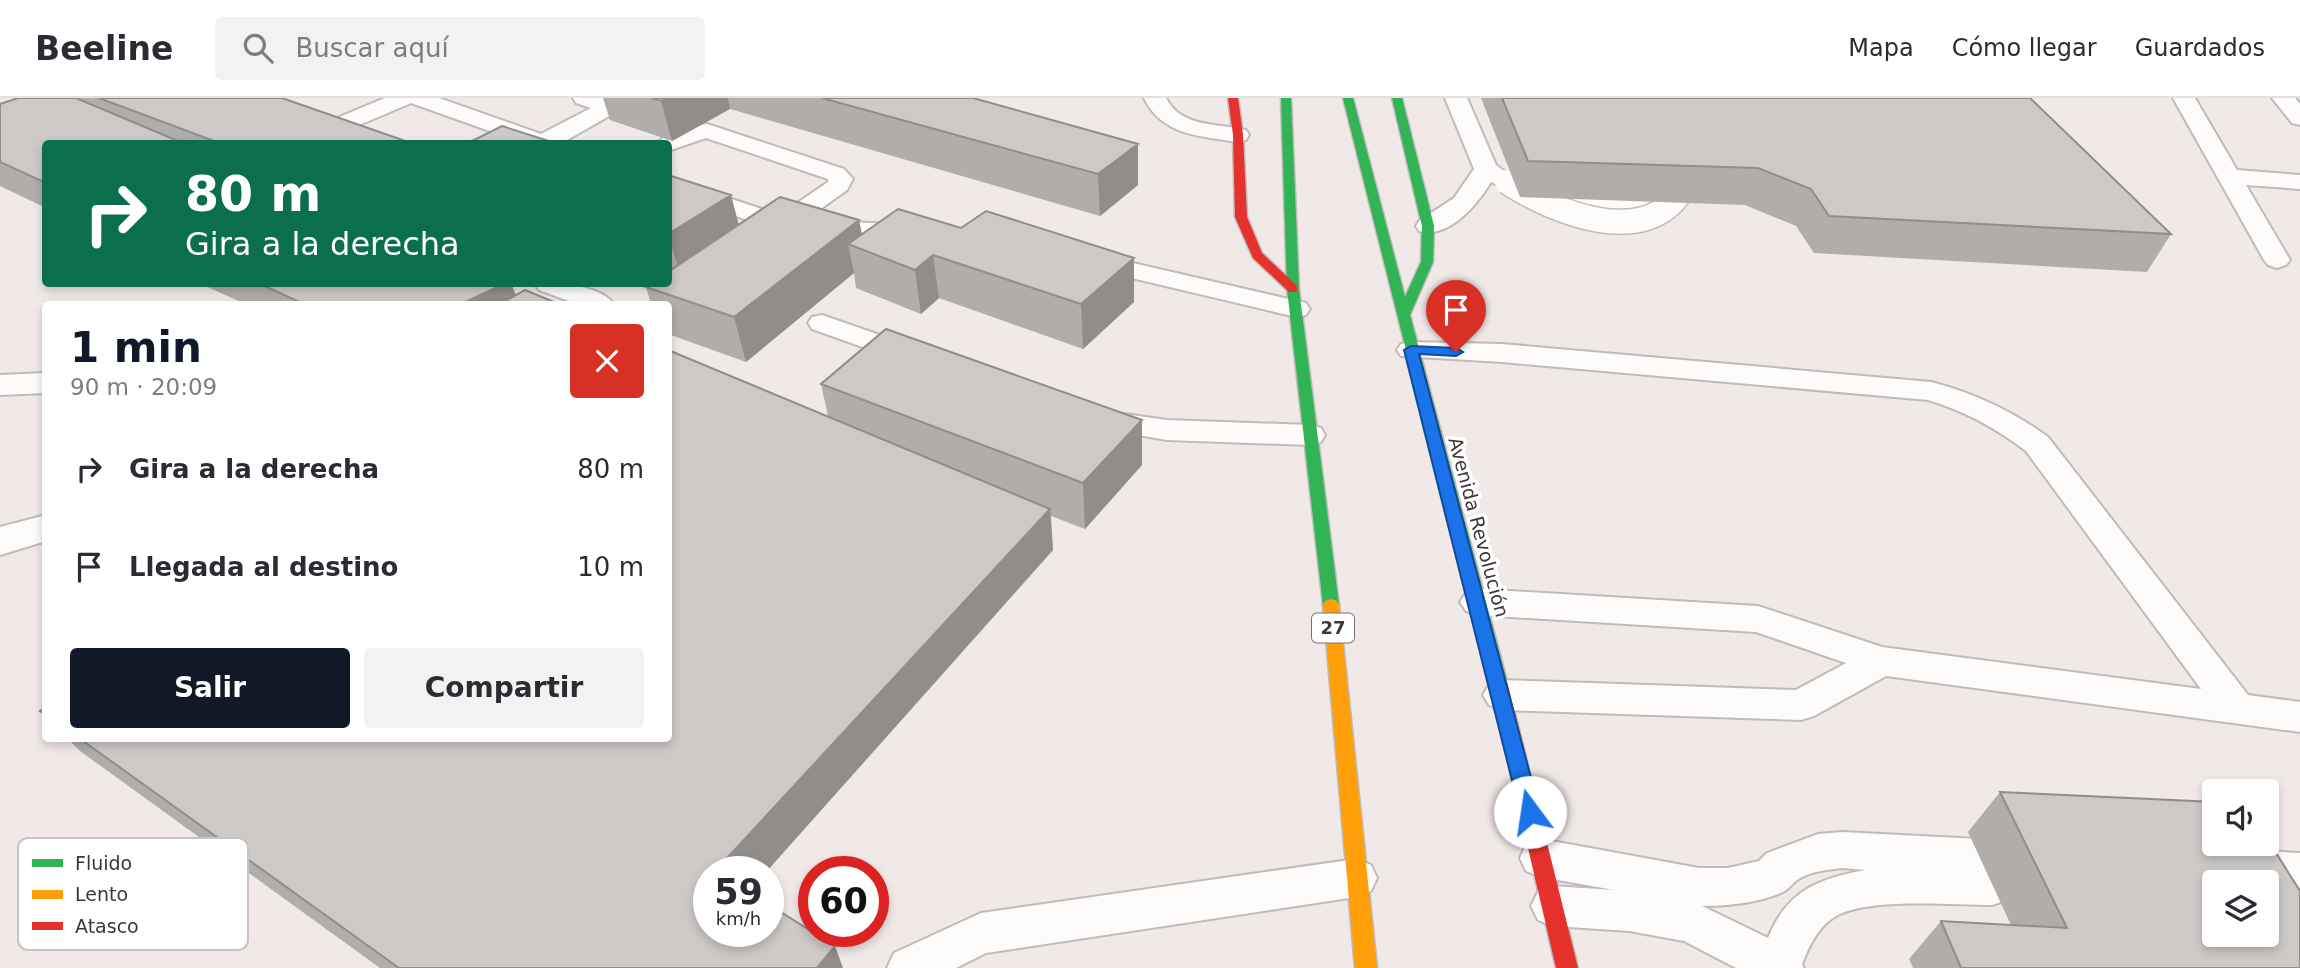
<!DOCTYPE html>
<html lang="es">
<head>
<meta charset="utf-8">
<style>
  body { margin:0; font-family:"DejaVu Sans",sans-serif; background:#f2f2f3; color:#2b2b33; height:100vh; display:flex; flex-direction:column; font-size:26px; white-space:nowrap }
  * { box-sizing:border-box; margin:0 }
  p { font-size:23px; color:#7c7c81 }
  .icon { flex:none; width:38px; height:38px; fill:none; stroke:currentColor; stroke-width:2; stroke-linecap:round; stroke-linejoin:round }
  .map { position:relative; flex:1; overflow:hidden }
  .panel { position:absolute; left:42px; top:203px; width:630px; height:441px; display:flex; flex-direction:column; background:#fff; border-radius:7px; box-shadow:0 4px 10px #0003 }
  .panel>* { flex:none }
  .banner { position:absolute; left:42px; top:42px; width:630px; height:147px; border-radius:7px; box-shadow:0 4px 10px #0003; background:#0b6e4f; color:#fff; overflow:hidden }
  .fabs { position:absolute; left:2202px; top:681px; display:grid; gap:14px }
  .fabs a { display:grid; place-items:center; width:77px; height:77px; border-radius:7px; background:#fff; box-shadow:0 4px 10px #0003; font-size:35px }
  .speed { position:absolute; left:693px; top:758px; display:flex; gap:14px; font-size:35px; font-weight:700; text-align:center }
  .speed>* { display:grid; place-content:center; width:91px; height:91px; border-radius:50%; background:#fff; box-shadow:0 4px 10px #0003; line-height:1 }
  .speed small { font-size:18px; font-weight:400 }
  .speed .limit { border:10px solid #d22; background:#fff; color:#111 }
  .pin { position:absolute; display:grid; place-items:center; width:60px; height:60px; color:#fff; margin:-72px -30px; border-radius:50% 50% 50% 0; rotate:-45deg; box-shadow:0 0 7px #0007 }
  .pin .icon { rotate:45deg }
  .me { position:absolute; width:77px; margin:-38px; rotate:346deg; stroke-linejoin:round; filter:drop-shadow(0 0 5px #0008) }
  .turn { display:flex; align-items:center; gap:24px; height:147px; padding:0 28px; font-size:32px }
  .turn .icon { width:91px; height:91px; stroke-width:2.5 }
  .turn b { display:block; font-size:49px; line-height:60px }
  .round { display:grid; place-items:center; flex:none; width:74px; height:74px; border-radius:7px; background:#f2f2f3 }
  .overview { display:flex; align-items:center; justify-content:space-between; height:119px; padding:0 28px }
  h1 { font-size:42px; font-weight:700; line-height:52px; color:#111827 }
  .action { display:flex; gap:14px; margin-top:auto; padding:14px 28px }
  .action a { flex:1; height:80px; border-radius:7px; background:#111827; color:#fff; font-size:28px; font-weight:700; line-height:80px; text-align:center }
  .action a+a { background:#f2f2f3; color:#2b2b33 }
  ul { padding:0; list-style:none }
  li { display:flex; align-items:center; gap:21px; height:98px; padding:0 28px }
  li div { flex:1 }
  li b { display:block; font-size:26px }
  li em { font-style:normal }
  header { display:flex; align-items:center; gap:42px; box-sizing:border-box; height:98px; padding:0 35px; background:#fff; border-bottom:2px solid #e1e1e2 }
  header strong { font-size:33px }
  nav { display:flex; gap:38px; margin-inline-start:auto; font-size:24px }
  .search { width:490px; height:63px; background:#f2f2f3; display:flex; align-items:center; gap:18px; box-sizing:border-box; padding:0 24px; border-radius:7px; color:#7c7c81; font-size:26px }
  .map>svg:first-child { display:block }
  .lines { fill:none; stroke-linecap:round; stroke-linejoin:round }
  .lane-casing { stroke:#c0bbb9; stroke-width:4 }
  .street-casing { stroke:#c0bbb9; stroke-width:4 }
  .fast-casing { stroke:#c0bbb9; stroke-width:3 }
  .slow-casing { stroke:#c0bbb9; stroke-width:3 }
  .jam-casing { stroke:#c0bbb9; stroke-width:3 }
  .lane { fill:#fdfcfb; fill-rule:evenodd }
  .street { fill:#fdfcfb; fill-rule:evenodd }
  .fast { fill:#30b455; fill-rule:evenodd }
  .slow { fill:#ff9f0a; fill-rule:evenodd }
  .jam { fill:#e5322d; fill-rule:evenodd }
  .lane-bridge-casing { stroke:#c0bbb9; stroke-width:27; stroke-linecap:butt }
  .lane-bridge { stroke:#fdfcfb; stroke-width:24 }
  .wall { fill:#b1adab }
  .shaded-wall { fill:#908d8b }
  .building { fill:#cec9c7; stroke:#908d8b; stroke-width:2; fill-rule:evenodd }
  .route { fill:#1a73e8; stroke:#114b97; stroke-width:2 }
  .labels { text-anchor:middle; stroke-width:7; stroke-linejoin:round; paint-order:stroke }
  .shield { fill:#fff; stroke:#777473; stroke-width:2 }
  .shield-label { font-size:18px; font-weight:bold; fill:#3d3837 }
  .street-label { font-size:19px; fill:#3d3837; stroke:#fff }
  .key { fill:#fff; stroke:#c5c3c3; stroke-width:2 }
  .key-label { font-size:19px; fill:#3d3837 }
</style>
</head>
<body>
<header>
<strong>Beeline</strong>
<div class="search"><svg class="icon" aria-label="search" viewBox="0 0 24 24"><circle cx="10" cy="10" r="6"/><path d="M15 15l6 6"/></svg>Buscar aquí</div>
<nav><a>Mapa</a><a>Cómo llegar</a><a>Guardados</a></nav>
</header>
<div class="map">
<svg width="2300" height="870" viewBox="0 0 2300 870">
  <rect width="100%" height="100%" fill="#f0e9e7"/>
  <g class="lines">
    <defs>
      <path id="lane" d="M385 0H439L541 36 591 10 576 5 573 0H605L615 7 611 17 560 46H526L411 5 336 37H320L317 32 320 27Z
        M1144 0H1166C1181 30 1218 25 1246 32L1249 37 1246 42 1238 44C1201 38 1162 38 1144 0Z
        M1445 0H1467L1496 67 1519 84 1515 89 1507 91 1491 84C1477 107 1449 141 1419 133L1416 128 1419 123 1454 100 1474 71Z
        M1616 0H1638C1646 18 1668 51 1671 69 1675 84 1670 98 1657 106 1614 131 1562 105 1523 85L1519 80 1523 75 1531 73C1573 83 1601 118 1646 92L1648 69Z
        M2173 0H2195L2237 72 2300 77V91L2246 87 2290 162 2286 167 2277 170 2268 167 2264 162Z
        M2272 0H2295L2300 6V27L2292 25Z
        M707 26 844 71 853 81 847 92 805 122 913 127 922 130 926 135 922 140 913 143 787 135 775 140 766 137 762 132 765 128 668 95V80L780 117 828 84V81L706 40 668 53V46H657C668 32 691 29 707 26Z
        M1090 155 1306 205 1310 211 1306 217 1296 219 1081 168 1077 163 1081 158Z
        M535 186C556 184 600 187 614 206H577L539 192Z
        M822 217 923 252 927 258 923 264 913 267 812 231 808 225 812 219Z
        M1411 244 1502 246 1931 284C1974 295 2012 313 2048 339L2248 597 2300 604V634L1886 578 1814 618 1801 622 1502 612 1489 607 1483 597 1489 587 1502 582 1796 592 1846 565 1756 534 1478 517 1466 513 1460 504 1466 495 1478 491 1758 508 1882 549 2201 591 2026 353C1996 330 1965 313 1928 302L1502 264 1401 258 1397 252 1401 246Z
        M1096 312 1167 322 1310 327 1321 330 1325 337 1321 344 1310 347 1167 342 1085 328 1081 321 1085 314Z
        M1842 734 1979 741 1994 746 2000 759 1995 770 2007 774 2013 788 2007 802 1992 807C1952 807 1875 800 1840 816 1820 825 1809 847 1802 867L1804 870H1736L1684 843 1629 833 1553 828 1538 822 1531 808 1538 794 1553 788 1614 792 1541 779 1526 773 1520 760 1526 747 1541 741 1699 770H1728L1759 763 1767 755 1818 736ZM1842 770 1865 772C1817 781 1787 793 1768 840L1702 808C1729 808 1758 805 1783 794 1789 791 1793 784 1800 780 1813 773 1827 772 1842 770Z
        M2243 752 2300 755V793L2266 791V784H2228L2222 771 2228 758Z
        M1356 761 1371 767 1377 780 1371 793 1356 799 986 855 956 870H887L894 855 981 815Z"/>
      <path id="street" d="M46 275V295L0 297V277Z
        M46 417V443L0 457V429Z"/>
      <path id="fast" d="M1281 0H1291L1299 191 1339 507 1337 511H1325L1323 507 1287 191Z
        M1343 0H1353L1405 199 1421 164 1422 128 1392 0H1402L1434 128 1433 164 1410 217 1508 587 1505 592 1499 594 1493 592 1490 587Z"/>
      <path id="slow" d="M1331 501 1337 503 1339 507 1377 870H1355L1323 507 1325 503Z"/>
      <path id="jam" d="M1228 0H1238L1243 37 1247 119 1262 155 1297 188V194H1289L1253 160 1235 119 1233 37Z
        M1499 580 1505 582 1508 587 1578 870H1556L1490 587 1493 582Z"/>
    </defs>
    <!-- lane casing -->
    <use href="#lane" class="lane-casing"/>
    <!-- street casing -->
    <use href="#street" class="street-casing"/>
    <!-- fast casing -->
    <use href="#fast" class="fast-casing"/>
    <!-- slow casing -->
    <use href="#slow" class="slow-casing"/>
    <!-- jam casing -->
    <use href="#jam" class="jam-casing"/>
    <!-- lane -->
    <use href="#lane" class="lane"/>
    <!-- street -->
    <use href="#street" class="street"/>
    <!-- fast -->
    <use href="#fast" class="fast"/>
    <!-- slow -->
    <use href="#slow" class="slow"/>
    <!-- jam -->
    <use href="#jam" class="jam"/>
    <defs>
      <path id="lane-bridge" d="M1507 84C1553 114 1645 152 1682 92L1672 72 1665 66"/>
    </defs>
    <!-- lane-bridge casing -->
    <use href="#lane-bridge" class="lane-bridge-casing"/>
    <!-- lane-bridge -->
    <use href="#lane-bridge" class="lane-bridge"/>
  </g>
  <!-- wall -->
  <path class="wall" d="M18 0H282L414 46H46V110L0 88V6Z
    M603 0H973L1138 46V87L1100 118 730 11 672 43 610 22Z
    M1481 0H2030L2171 136 2147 174 1814 155 1796 128 1745 107 1520 99Z
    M668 77 739 127 859 122 862 137 1134 204 1083 251 939 200 921 216 856 190 854 175 746 264 668 236V206H651L646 189 668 186Z
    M201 186H511L516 197 559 206H245Z
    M821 286 1142 367 1085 431 1051 418 1053 452 766 774H709L843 870H380L80 653 67 640H668L828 318Z
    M2000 694 2300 870H1913L1909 861 1941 823 2011 827 1968 734Z"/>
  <!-- shaded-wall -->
  <path class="shaded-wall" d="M667 0H728L730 11 672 43 661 3Z
    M1138 46V87L1100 118 1098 76Z
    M731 97 742 139 681 179 668 136Z
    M859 122 865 153 848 146 854 175 746 264 734 219Z
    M933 157 939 200 921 216 915 172Z
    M1134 160V204L1083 251 1081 206Z
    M504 186H511L520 206H461Z
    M1142 322V367L1085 431 1083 385Z
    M1050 411 1053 452 766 774H716V772Z
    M835 848 843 870H817Z"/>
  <!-- building -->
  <path class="building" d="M18 0H76L185 46H46V85L0 64V6Z
    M99 0H282L414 46H222Z
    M652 0H667L661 3Z
    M822 0H973L1138 46 1098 76Z
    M1502 0H2030L2171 136 1829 118 1811 91 1758 70 1528 63Z
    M502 28 558 46H466Z
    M668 77 731 97 668 136Z
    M780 99 859 122 734 219 646 189 651 186H668V174Z
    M898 111 961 130 986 113 1134 160 1081 206 933 157 915 172 848 146Z
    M260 186H504L461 206H304Z
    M525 192 559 206H500Z
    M886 231 1142 322 1083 385 821 286Z
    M668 252 1050 411 716 772 718 774H709V833H768V806L835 848 817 870H399L79 640H668Z
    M46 609V617L40 613Z
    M2000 694 2214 704V746H2266V739L2300 793V870H1961L1941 823 2067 830ZM2214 784H2266V836H2214Z"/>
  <!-- route -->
  <path class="route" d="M1411 248 1456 250 1463 254 1456 258 1419 256 1540 714 1537 720 1530 722 1523 720 1520 714 1404 252Z"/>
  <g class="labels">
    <!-- shield labels -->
    <rect class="shield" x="1312" y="515.5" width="42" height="29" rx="5"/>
    <g class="shield-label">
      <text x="1333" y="536">27</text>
    </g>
    <!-- street labels -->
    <g class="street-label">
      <text transform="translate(1479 429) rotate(75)" y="7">Avenida Revolución</text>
    </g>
  </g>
  <!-- legend -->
  <rect x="18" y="740" width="230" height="112" rx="10" class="key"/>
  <rect x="32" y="761" width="31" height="8" fill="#30b455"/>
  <rect x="32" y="792" width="31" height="9" fill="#ff9f0a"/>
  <rect x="32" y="824" width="31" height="8" fill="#e5322d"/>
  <g class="key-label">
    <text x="75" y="772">Fluido</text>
    <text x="75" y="803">Lento</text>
    <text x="75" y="835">Atasco</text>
  </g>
</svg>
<div class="fabs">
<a><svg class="icon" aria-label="sound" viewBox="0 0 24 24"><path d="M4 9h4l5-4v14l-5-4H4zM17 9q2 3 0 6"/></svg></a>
<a><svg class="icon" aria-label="layers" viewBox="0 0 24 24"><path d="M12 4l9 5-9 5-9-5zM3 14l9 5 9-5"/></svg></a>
</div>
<div class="speed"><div>59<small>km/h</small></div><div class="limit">60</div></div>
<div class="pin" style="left:1456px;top:254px;background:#d93025"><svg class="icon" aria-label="arrive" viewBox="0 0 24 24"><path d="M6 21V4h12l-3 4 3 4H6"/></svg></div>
<svg class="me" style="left:1530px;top:714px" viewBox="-20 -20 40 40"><circle r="19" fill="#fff"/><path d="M0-13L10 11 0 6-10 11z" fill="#1a73e8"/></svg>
<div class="banner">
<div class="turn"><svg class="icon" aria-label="right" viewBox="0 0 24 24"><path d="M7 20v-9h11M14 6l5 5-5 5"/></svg><div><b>80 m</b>Gira a la derecha</div></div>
</div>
<section class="panel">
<div class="overview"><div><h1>1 min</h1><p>90 m · 20:09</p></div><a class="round" style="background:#d93025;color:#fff"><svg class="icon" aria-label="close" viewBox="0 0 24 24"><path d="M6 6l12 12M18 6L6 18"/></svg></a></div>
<ul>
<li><svg class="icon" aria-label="right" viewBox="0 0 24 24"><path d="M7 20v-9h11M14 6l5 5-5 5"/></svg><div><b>Gira a la derecha</b></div><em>80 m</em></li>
<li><svg class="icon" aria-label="arrive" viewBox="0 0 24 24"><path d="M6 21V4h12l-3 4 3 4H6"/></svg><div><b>Llegada al destino</b></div><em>10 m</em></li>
</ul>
<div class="action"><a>Salir</a><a>Compartir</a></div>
</section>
</div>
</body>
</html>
